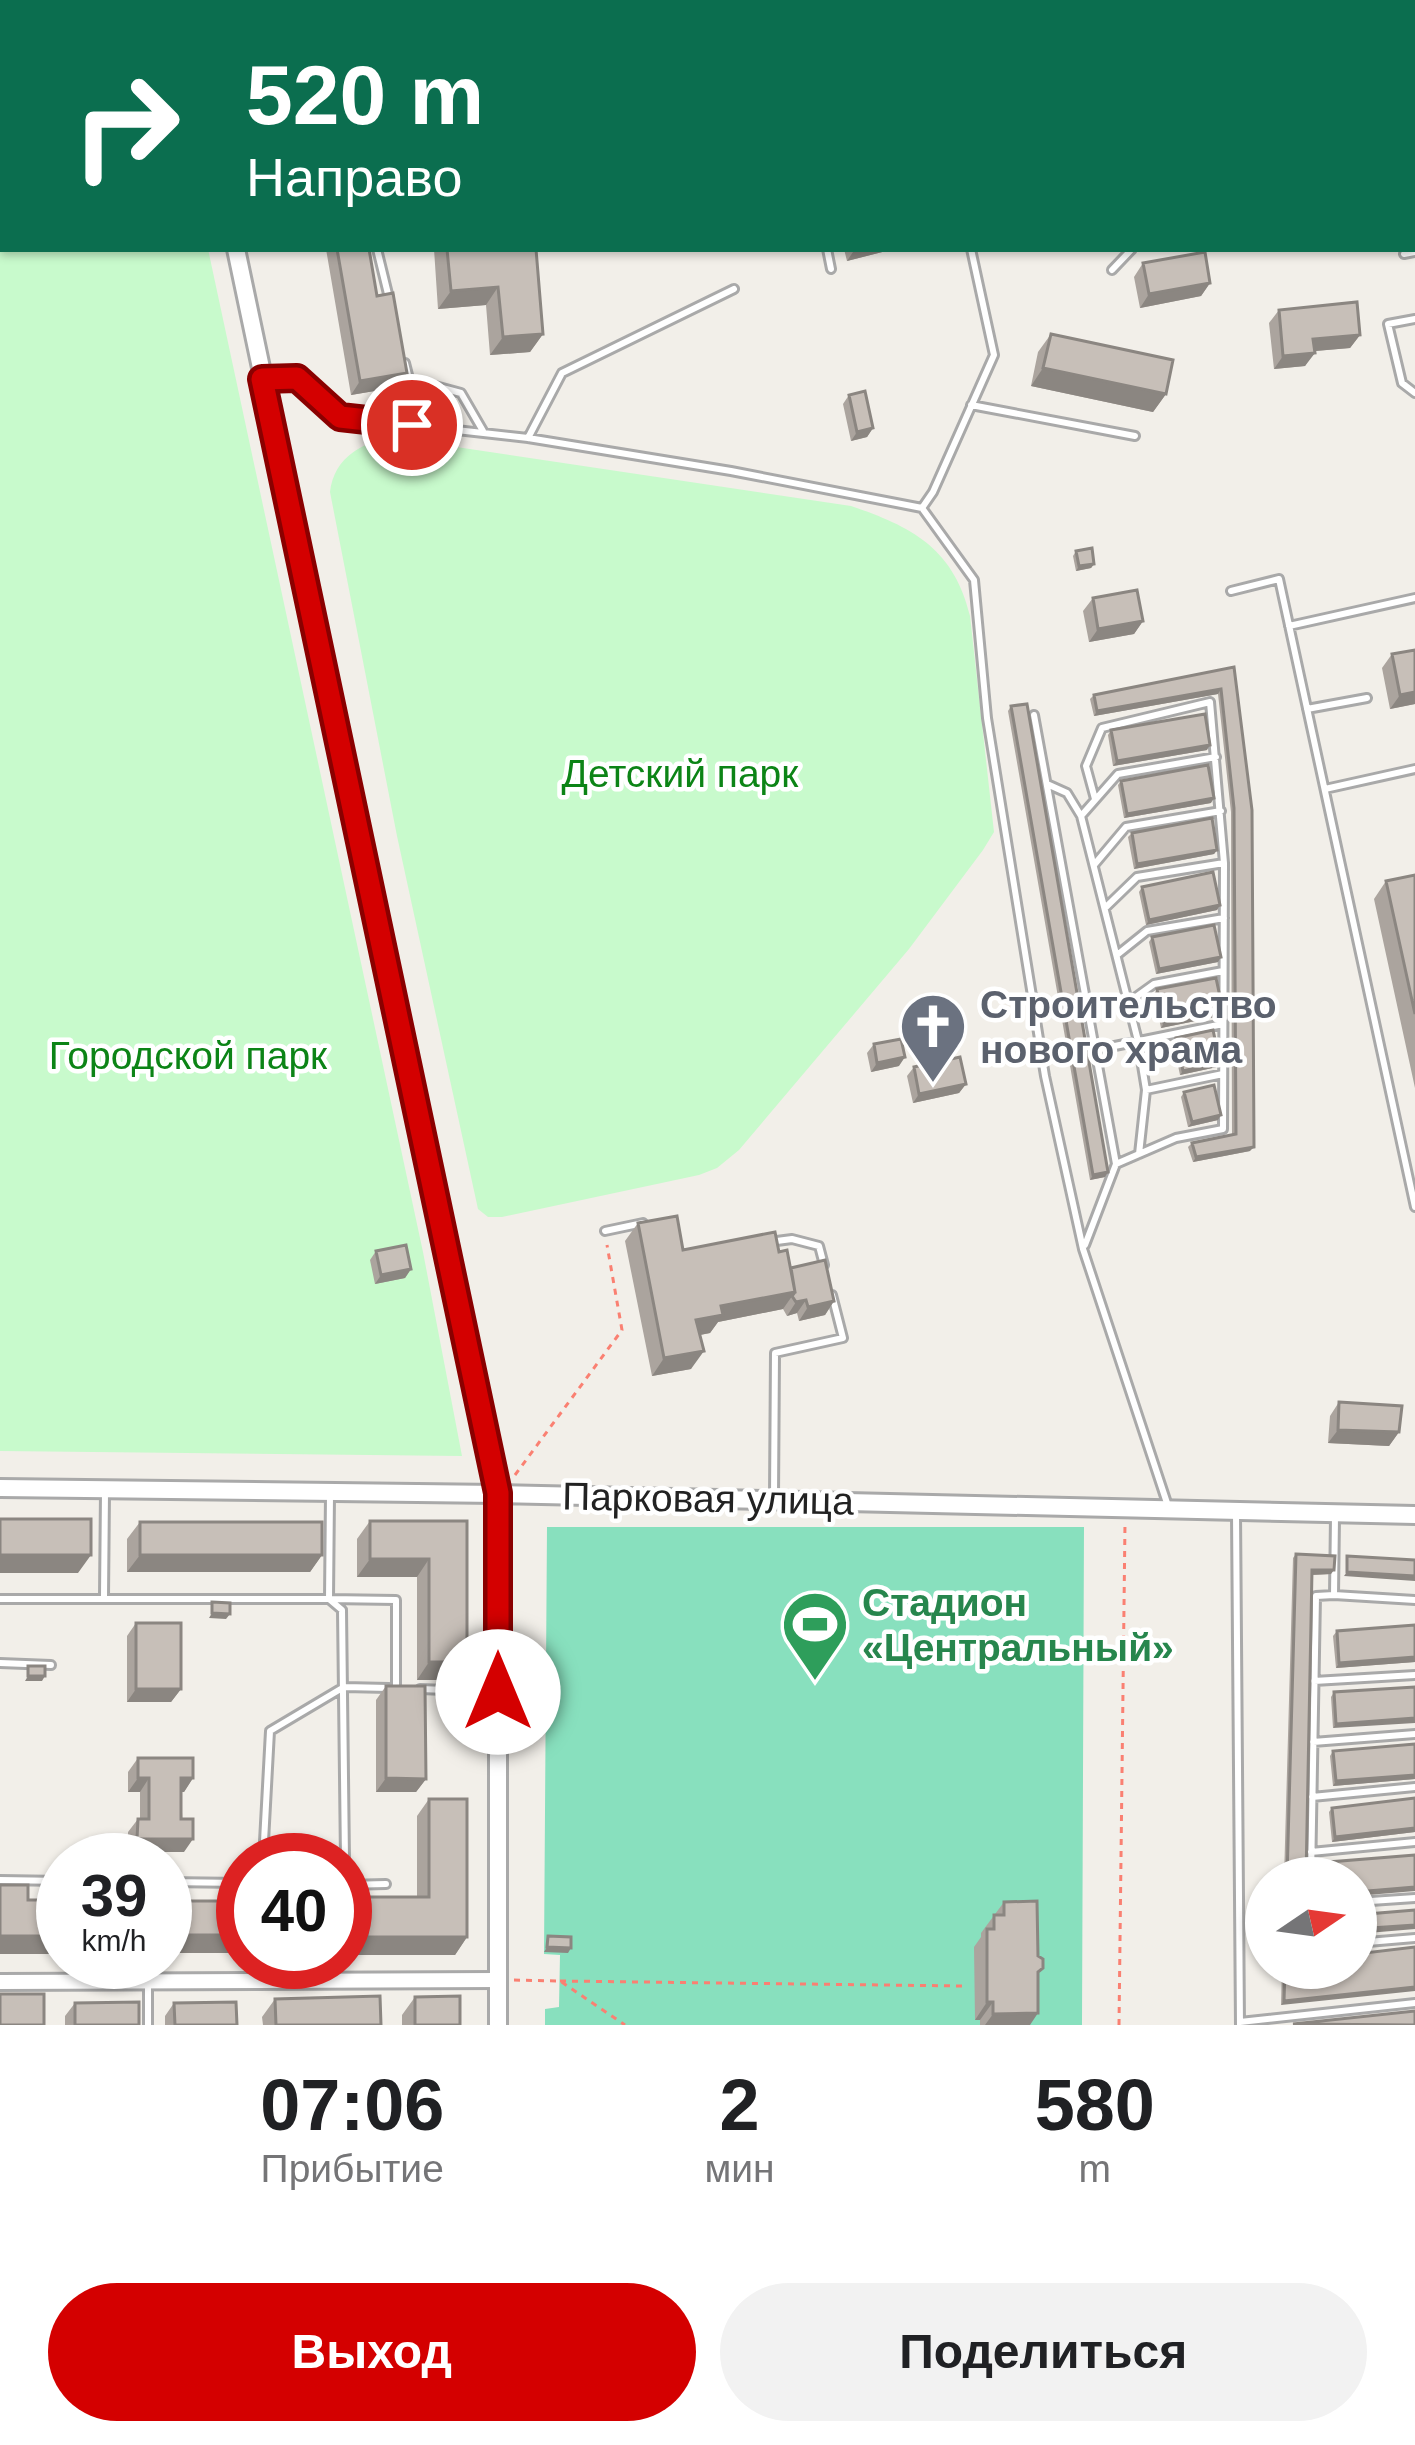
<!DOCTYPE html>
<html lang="ru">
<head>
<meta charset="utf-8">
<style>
  body { margin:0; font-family:Helvetica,sans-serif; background:#f2f2f2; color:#202124; height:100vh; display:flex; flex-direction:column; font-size:45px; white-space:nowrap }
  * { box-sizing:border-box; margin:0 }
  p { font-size:39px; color:#757577 }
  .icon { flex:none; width:66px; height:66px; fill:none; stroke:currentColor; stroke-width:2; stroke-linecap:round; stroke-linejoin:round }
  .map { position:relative; height:2025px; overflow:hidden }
  .sheet { display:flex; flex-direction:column; background:#fff; flex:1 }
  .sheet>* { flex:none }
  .guide { position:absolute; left:0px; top:0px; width:1416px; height:252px; box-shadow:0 3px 9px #0004; background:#0b6e4f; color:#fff; overflow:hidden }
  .needle { width:78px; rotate:77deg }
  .buttons { position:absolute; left:1245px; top:1857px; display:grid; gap:24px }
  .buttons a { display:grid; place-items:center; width:132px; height:132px; border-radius:50%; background:#fff; box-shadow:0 3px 9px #0004; font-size:60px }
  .speed { position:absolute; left:36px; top:1833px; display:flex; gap:24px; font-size:60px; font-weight:700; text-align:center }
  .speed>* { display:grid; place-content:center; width:156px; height:156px; border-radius:50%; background:#fff; box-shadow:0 3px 9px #0004; line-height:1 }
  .speed small { font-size:30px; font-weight:400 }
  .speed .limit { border:18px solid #d22; background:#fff; color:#111 }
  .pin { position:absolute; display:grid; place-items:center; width:102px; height:102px; color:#fff; margin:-51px; border:6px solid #fff; border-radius:50%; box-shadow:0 3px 12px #0007 }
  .me { position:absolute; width:132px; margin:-66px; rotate:0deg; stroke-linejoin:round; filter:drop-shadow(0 0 9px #0008) }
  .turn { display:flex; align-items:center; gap:42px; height:252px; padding:0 48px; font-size:54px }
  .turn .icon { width:156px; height:156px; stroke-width:2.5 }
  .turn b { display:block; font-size:84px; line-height:102px }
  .eta { display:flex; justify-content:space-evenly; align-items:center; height:204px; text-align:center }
  .eta b { font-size:72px; font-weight:600; line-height:84px }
  .action { display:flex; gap:24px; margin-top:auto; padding:24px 48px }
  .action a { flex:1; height:138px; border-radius:72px; background:#d40000; color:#fff; font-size:48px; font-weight:600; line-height:138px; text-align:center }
  .action a+a { background:#f2f2f2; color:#202124 }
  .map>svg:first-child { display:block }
  .park { fill:#c8facc }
  .pitch { fill:#88e0be }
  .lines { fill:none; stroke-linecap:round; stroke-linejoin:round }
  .service-casing { stroke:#a9a9a9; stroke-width:12 }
  .minor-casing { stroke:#a9a9a9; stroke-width:20 }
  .tertiary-casing { stroke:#a9a9a9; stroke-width:22 }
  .path { stroke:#fa8072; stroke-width:3; stroke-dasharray:6 6; stroke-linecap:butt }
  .service { stroke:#fff; stroke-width:6 }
  .minor { stroke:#fff; stroke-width:14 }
  .tertiary { stroke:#fff; stroke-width:16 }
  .wall { fill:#aba49e }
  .shaded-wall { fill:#8b8681 }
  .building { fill:#c7bfb8; stroke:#8b8681; stroke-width:3 }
  .route-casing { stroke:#8a0000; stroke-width:30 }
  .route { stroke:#d40000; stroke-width:21 }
  .labels { text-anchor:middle; stroke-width:9; stroke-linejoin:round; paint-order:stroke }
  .park-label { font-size:39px; fill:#0c8416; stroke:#fff }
  .worship-label { font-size:39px; font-weight:bold; fill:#5b616d; stroke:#fff; text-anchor:start }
  .street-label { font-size:39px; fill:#222; stroke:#fff }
  .leisure-label { font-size:39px; font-weight:bold; fill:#27864d; stroke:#fff; text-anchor:start }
</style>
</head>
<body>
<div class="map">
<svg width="1415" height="2025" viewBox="0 0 1415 2025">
  <rect width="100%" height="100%" fill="#f2efe9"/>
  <!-- park -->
  <path class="park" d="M0 243H3V249H208L423 1252 462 1456 0 1451Z
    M396 438 851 506C913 527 954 549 970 616L994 832 983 850 909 949 739 1150 717 1168 699 1175 502 1217H488L478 1209 397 836 330 492C334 457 364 440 396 438Z"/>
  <!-- pitch -->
  <path class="pitch" d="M547 1527H1084L1082 2025H545V2009L559 2007 560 1955 544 1954Z"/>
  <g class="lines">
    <defs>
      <path id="service" d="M1162 0 1164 3
        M716 3 731 0
        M1096 3 1099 0
        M1276 3 1280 0
        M1413 46 1415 45
        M377 249 389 298
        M827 249 831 269
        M1404 254 1415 252
        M1112 270 1132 249
        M1415 319 1388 324 1402 383 1415 393
        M405 363 409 379 461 393 483 431
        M268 379 297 378 340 417 528 438 731 471 922 508 974 580 987 718 1045 1076 1083 1249 1168 1506
        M971 405 1135 436
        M528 438 562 373 734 289
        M922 508 933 492 994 355 971 249
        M1231 591 1279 579 1415 1207
        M1289 626 1415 598
        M1307 709 1367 698
        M1034 715 1116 1164 1085 1245
        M1047 784 1067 793 1081 816 1138 1041 1146 1090 1139 1154
        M1325 789 1415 769
        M1095 799 1086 766 1102 728 1210 702 1224 863 1223 1129 1176 1138 1116 1164
        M1081 816 1118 774 1216 757
        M1094 865 1126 827 1221 811
        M1105 908 1137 877 1224 863
        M1117 955 1147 931 1224 918
        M1129 1002 1154 984 1223 971
        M1095 1050 1223 1024
        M1146 1090 1223 1074
        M605 1231 643 1223
        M769 1242 792 1239 819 1246 824 1265
        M774 1496 775 1353 843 1338 832 1295
        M1236 1513 1240 2025
        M1334 1595 1415 1600
        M104 1597 105 1492
        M0 1599H329L330 1495
        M0 1663 51 1665
        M1314 1681 1415 1675
        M420 1689 497 1692
        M1313 1742 1415 1734
        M1312 1797 1415 1787
        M1311 1852 1415 1842
        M263 1860 270 1731 344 1687 389 1688
        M345 1860 342 1610 329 1599 396 1600V1688
        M1311 1878 1316 1596 1334 1595 1335 1517
        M0 1880 63 1881
        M165 1882 243 1883
        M345 1885 386 1884
        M1356 1902 1415 1898
        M1356 1943 1415 1938
        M148 1962V2025
        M1240 2022 1415 2003"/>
      <path id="minor" d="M132 0 133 3
        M0 214H3
        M0 1982 498 1980"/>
      <path id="tertiary" d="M184 0 185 3
        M236 249 498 1494V2025
        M0 1488 498 1494 1415 1515"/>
    </defs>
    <!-- service casing -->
    <use href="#service" class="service-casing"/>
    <!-- minor casing -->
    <use href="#minor" class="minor-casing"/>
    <!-- tertiary casing -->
    <use href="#tertiary" class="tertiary-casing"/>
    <!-- path -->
    <path class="path" d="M515 1475 622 1330 607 1245
      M514 1980 560 1981 625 2025
      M560 1981 964 1986
      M1119 2025 1125 1523"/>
    <!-- service -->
    <use href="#service" class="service"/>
    <!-- minor -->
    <use href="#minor" class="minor"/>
    <!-- tertiary -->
    <use href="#tertiary" class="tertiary"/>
  </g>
  <!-- wall -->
  <path class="wall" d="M1330 0H1415V22L1413 24V3H1329Z
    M3 149V186H0V153Z
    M326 249H369L377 296 407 373 398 387 351 395Z
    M434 249H536L543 334 530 352 490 355 486 305 438 309Z
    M844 249H894L847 261Z
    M1143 263 1210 283 1201 296 1140 308 1134 277Z
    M1279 310 1360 335 1350 348 1314 351 1305 366 1274 369 1269 323Z
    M1051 334 1166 394 1153 412 1031 386 1038 352Z
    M849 395 873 428 867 437 851 441 843 404Z
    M1076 551 1094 564 1091 568 1076 571 1073 556Z
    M1093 598 1143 621 1134 634 1089 642 1083 611Z
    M1415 650V704L1390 709 1382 668 1392 654Z
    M1234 667 1250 1151 1193 1162 1188 1147 1192 1143 1232 1135 1231 812 1218 694 1094 716 1090 699 1094 695Z
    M1011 706 1105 1177 1090 1180 1008 711Z
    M1111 730 1207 750 1113 766 1108 735Z
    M1121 781 1211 803 1124 818 1118 785Z
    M1132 833 1217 850 1214 854 1134 869 1128 837Z
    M1415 875V1088L1374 899 1386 881Z
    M1142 887 1220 905 1217 910 1146 925 1139 892Z
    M1152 937 1218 962 1156 974 1149 942Z
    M1157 989 1223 1011 1220 1016 1161 1028 1154 994Z
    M1176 1038 1220 1062 1217 1067 1180 1075 1173 1042Z
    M874 1044 899 1066 871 1072 867 1053Z
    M914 1067 966 1084 959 1093 913 1103 907 1076Z
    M1184 1092 1218 1120 1188 1127 1181 1097Z
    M638 1223 683 1250 779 1252 791 1268 834 1301 825 1315 799 1321 797 1313 787 1316 783 1309 718 1322 710 1333 700 1335 691 1369 652 1376 625 1241Z
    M376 1251 411 1269 405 1278 375 1284 370 1260Z
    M1339 1402 1399 1432 1389 1446 1328 1443 1330 1416Z
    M370 1521H467L455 1680H417V1577H357V1539Z
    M140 1522 322 1555 310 1572H127V1539Z
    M1296 1554 1331 1574 1312 1575 1306 1878H1284L1293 1558Z
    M136 1623 181 1689 171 1702H127V1636Z
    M1415 1625V1662L1336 1668 1333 1636 1337 1631Z
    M386 1686 426 1779 416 1792H376V1700Z
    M1415 1687 1333 1728 1331 1697 1334 1692Z
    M1415 1744V1779L1333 1786 1330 1756 1333 1751Z
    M138 1758 193 1778 184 1792H181L184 1852H128V1832L138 1819H140V1792H128V1772Z
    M1415 1798V1832L1332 1842 1329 1812 1332 1808Z
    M429 1799 467 1937 455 1955H355L354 1914 367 1897H417V1816Z
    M181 1901 243 1953H169V1919Z
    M1004 1902 1038 1975 1030 2025H980V2020H975L974 1947 981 1937V1933Z
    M1282 1968H1356L1281 2005Z
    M415 1997 460 2025H402V2015Z
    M275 1999 381 2025H263L262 2017Z
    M75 2003 139 2025H65V2016Z
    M174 2003 237 2025H165V2016Z"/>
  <!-- shaded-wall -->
  <path class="shaded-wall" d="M855 249H894L847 261Z
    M1210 283 1201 296 1140 308 1149 294Z
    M498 287 486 305 438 309 451 291Z
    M543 334 530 352 490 355 503 337Z
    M1360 335 1350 348 1304 352 1313 339Z
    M1315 353 1305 366 1274 369 1283 356Z
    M1043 368 1166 394 1153 412 1031 386Z
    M407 373 398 387 351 395 360 381Z
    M873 428 867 437 851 441 857 432Z
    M1094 564 1091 568 1076 571 1079 566Z
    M1143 621 1134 634 1089 642 1098 629Z
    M1221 689 1218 694 1094 716 1097 711Z
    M1415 692V704L1390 709 1400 695Z
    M1210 745 1207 750 1113 766 1117 761Z
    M1214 798 1211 803 1124 818 1127 814Z
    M1217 850 1214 854 1134 869 1137 864Z
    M1220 905 1217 910 1146 925 1149 920Z
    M1221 957 1218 962 1156 974 1159 969Z
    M1223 1011 1220 1016 1161 1028 1164 1023Z
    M905 1057 899 1066 871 1072 877 1063Z
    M1220 1062 1217 1067 1180 1075 1183 1071Z
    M966 1084 959 1093 913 1103 919 1094Z
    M1221 1115 1218 1120 1188 1127 1192 1122Z
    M1254 1147 1250 1151 1193 1162 1196 1157Z
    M1108 1172 1105 1177 1090 1180 1093 1175Z
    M411 1269 405 1278 375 1284 381 1275Z
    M795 1292 783 1309 718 1322 710 1333 684 1338 696 1320 721 1306Z
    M806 1300 797 1313 787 1316 796 1302Z
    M834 1301 825 1315 799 1321 808 1307Z
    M704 1351 691 1369 652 1376 664 1358Z
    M1338 1430 1399 1432 1389 1446 1328 1443Z
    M0 1555H91L78 1573H0Z
    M140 1555H322L310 1572H127Z
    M370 1559H429L417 1577H357Z
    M1312 1570H1334L1331 1574 1309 1575Z
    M1347 1572 1415 1576V1581L1344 1576Z
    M212 1613 230 1614 226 1619 209 1618Z
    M1415 1657V1662L1336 1668 1339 1663Z
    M429 1662H467L455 1680H417Z
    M28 1676H45L42 1681H25Z
    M136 1689H181L171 1702H127Z
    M1415 1718V1723L1333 1728 1336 1724Z
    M1415 1775V1779L1333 1786 1336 1781Z
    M138 1778H149L140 1792H128Z
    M181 1778H193L184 1792H172Z
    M386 1778 426 1779 416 1792H376Z
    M1415 1828V1832L1332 1842 1335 1837Z
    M137 1839H193L184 1852H128Z
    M1415 1887V1891L1356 1896V1892Z
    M1415 1925V1929L1356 1934V1929Z
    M181 1935H243V1953H169Z
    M0 1936H63V1954H0Z
    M367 1937H467L455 1955H355Z
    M547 1947 571 1948 568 1953 544 1952Z
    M1415 1987V1991L1281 2005 1284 2001Z
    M987 2002H993L980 2020H975Z
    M1038 2013 1030 2025H985L993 2014Z"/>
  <!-- building -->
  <path class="building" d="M453 0H489V3H453Z
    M1352 0H1415V14L1413 15V3H1354Z
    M337 249H369L377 296 393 293 407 373 360 381Z
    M447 249H536L543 334 503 337 498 287 451 291Z
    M1205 252 1210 283 1149 294 1143 263Z
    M1357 302 1360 335 1313 339 1315 353 1283 356 1279 310Z
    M1051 334 1173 360 1166 394 1043 368Z
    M865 391 873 428 857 432 849 395Z
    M1092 548 1094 564 1079 566 1076 551Z
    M1137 590 1143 621 1098 629 1093 598Z
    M1415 650V692L1400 695 1392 654Z
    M1234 667 1252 810 1254 1147 1196 1157 1192 1143 1236 1134 1234 808 1221 689 1097 711 1094 695Z
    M1027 704 1108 1172 1093 1175 1011 706Z
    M1205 714 1210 745 1117 761 1111 730Z
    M1208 765 1214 798 1127 814 1121 781Z
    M1212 818 1217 850 1137 864 1132 833Z
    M1213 872 1220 905 1149 920 1142 887Z
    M1415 875V1014L1386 881Z
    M1214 925 1221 957 1159 969 1152 937Z
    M1216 978 1223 1011 1164 1023 1157 989Z
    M1213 1030 1220 1062 1183 1071 1176 1038Z
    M901 1039 905 1057 877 1063 874 1044Z
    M960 1057 966 1084 919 1094 914 1067Z
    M1214 1085 1221 1115 1192 1122 1184 1092Z
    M677 1216 683 1250 775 1232 779 1252 787 1250 795 1292 721 1306 723 1315 696 1320 704 1351 664 1358 638 1223Z
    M406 1245 411 1269 381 1275 376 1251Z
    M825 1260 834 1301 808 1307 806 1300 796 1302 792 1296 795 1292 791 1268Z
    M1339 1402 1402 1406 1399 1432 1338 1430Z
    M0 1519H91V1555H0Z
    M370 1521H467V1662H429V1559H370Z
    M140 1522H322V1555H140Z
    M1296 1554 1335 1556 1334 1570H1312L1306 1878H1287Z
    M1347 1556 1415 1560V1576L1347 1572Z
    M212 1602 230 1603V1614L212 1613Z
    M136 1623H181V1689H136Z
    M1415 1625V1657L1339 1663 1337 1631Z
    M28 1666H45V1676H28Z
    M386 1686H425L426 1779 386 1778Z
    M1415 1687V1718L1336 1724 1334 1692Z
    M1415 1744V1775L1336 1781 1333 1751Z
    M138 1758H193V1778H181V1819H193V1839H137L138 1819H149V1778H138Z
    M1415 1798V1828L1335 1837 1332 1808Z
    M429 1799H467V1937H367V1897H429Z
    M1415 1855V1887L1356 1892V1878H1330L1329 1862Z
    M0 1885H28V1900H63V1936H0Z
    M181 1901H243V1935H181Z
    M1037 1901 1038 1956 1043 1959V1968L1038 1972V2013L993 2014V2002H987V1929H994V1915H1004V1902Z
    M1415 1910V1925L1356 1929V1915Z
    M548 1936 571 1937V1948L547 1947Z
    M1415 1947V1987L1284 2001 1285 1968H1356V1954Z
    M0 1994H44V2025H0Z
    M380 1996 381 2025H276L275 1999Z
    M460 1996V2025H415V1997Z
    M139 2002V2025H75V2003Z
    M236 2002 237 2025H175L174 2003Z
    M1415 2011V2025L1293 2024Z"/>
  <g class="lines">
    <defs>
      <path id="route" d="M412 425 340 417 297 378 262 379 498 1493V1692"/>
    </defs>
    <!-- route casing -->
    <use href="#route" class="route-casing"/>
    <!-- route -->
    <use href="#route" class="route"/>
  </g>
  <!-- icons -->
  <defs>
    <symbol id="church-pin" viewBox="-11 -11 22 30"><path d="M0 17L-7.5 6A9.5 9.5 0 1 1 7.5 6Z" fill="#6b7280" stroke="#fff"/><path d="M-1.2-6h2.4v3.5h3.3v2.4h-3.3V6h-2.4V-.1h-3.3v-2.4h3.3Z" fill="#fff"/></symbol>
    <symbol id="stadium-pin" viewBox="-11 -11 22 30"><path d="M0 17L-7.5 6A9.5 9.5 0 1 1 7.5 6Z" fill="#2e9e5b" stroke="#fff"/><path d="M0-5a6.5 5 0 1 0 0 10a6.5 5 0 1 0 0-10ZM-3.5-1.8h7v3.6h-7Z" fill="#fff"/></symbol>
  </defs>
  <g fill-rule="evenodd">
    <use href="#church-pin" x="895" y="988" width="76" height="104"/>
    <use href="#stadium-pin" x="777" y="1586" width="76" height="104"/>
  </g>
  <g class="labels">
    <!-- park labels -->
    <g class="park-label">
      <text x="680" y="787">Детский парк</text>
      <text x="188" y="1069">Городской парк</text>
    </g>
    <!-- worship labels -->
    <g class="worship-label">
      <text x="980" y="1018">Строительство<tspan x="980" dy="45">нового храма</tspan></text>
    </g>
    <!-- street labels -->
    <g class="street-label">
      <text transform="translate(708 1498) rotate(1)" y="14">Парковая улица</text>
    </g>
    <!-- leisure labels -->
    <g class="leisure-label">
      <text x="862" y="1616">Стадион<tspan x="862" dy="45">«Центральный»</tspan></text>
    </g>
  </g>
</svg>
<div class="buttons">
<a><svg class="needle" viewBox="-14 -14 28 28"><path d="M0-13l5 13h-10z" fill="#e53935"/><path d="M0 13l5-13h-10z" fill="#757577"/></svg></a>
</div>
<div class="speed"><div>39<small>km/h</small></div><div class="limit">40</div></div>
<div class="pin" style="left:412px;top:425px;background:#d93025"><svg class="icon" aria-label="arrive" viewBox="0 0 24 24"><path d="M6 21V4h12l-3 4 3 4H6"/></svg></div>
<svg class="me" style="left:498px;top:1692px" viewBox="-20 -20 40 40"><circle r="19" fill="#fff"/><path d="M0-13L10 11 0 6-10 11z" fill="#d40000"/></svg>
<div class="guide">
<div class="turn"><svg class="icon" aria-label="right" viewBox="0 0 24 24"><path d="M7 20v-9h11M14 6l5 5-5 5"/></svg><div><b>520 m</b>Направо</div></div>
</div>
</div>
<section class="sheet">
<div class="eta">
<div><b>07:06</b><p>Прибытие</p></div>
<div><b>2</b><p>мин</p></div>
<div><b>580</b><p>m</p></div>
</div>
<div class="action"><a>Выход</a><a>Поделиться</a></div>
</section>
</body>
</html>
